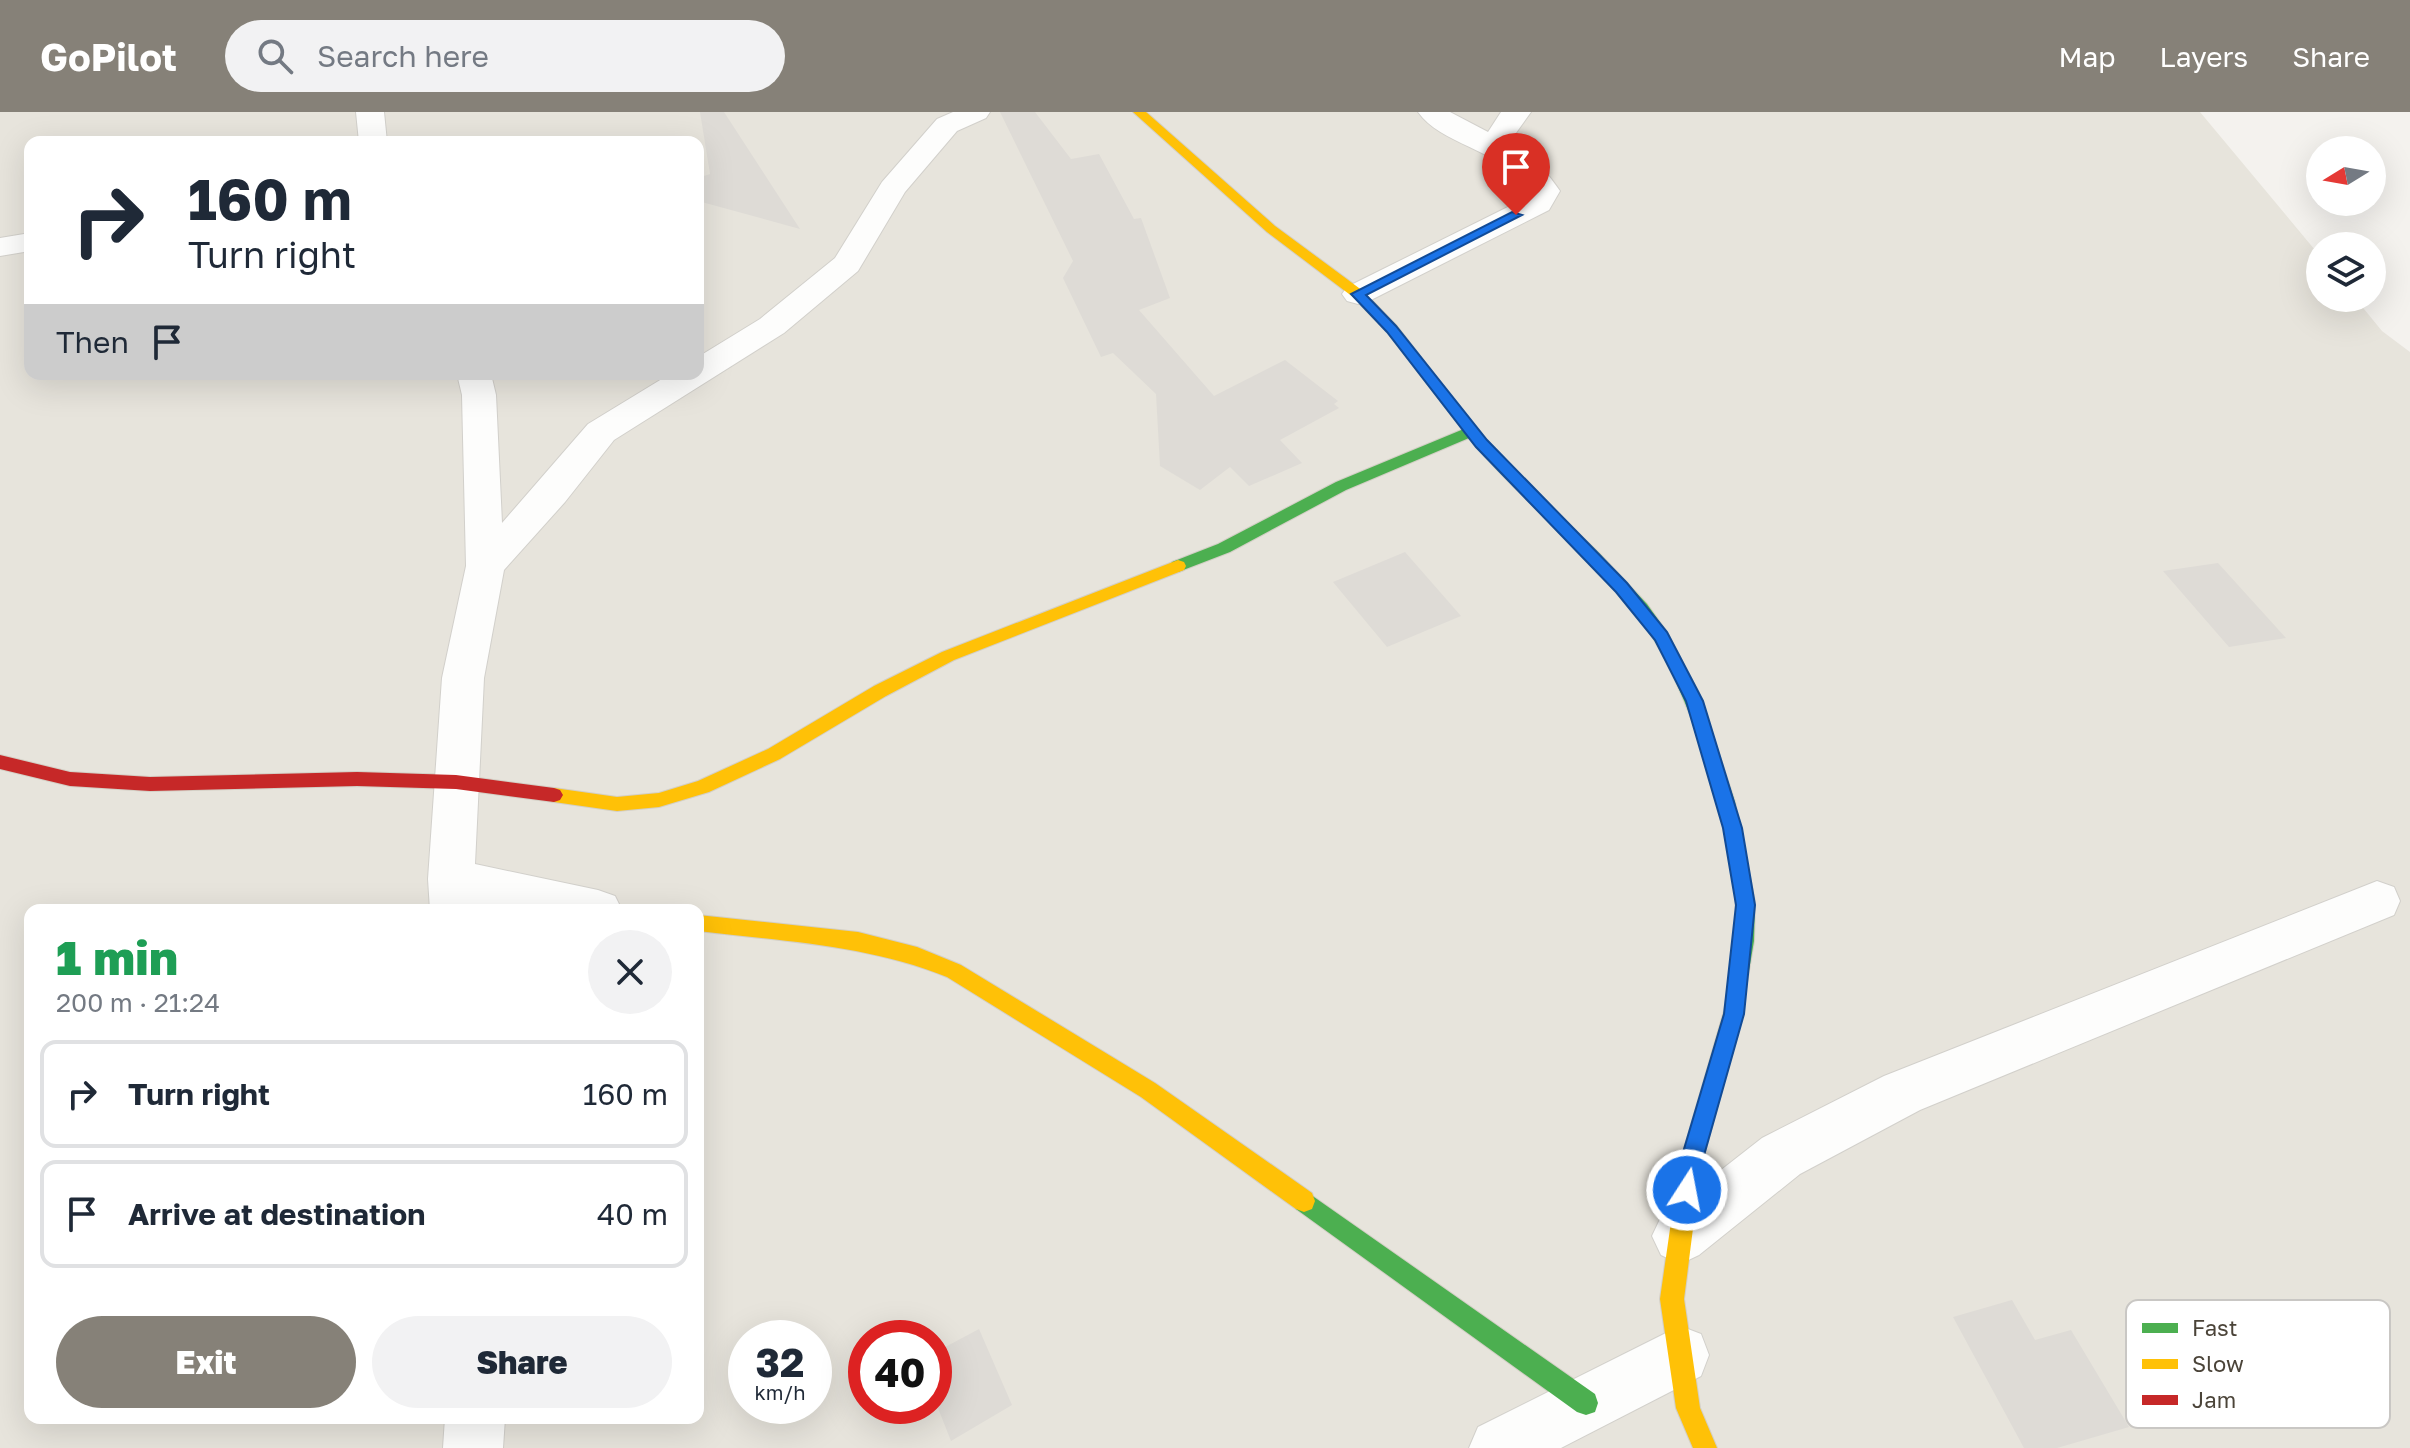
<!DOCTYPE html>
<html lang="en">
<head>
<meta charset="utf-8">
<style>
  body { margin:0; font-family:"Golos Text",sans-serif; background:#f2f2f3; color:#1f2937; height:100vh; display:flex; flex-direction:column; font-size:30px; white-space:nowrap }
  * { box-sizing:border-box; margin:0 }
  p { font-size:26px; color:#747a83 }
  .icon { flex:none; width:44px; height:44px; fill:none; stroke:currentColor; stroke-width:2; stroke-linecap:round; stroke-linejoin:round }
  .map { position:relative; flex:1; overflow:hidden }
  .panel { position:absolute; left:24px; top:792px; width:680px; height:520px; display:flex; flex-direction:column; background:#fff; border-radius:16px; box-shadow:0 8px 32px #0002 }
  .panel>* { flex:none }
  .top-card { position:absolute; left:24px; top:24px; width:680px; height:244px; border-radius:16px; box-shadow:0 8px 32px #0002; background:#fff; color:#1f2937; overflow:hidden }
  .needle { width:52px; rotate:259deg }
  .controls { position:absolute; left:2306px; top:24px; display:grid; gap:16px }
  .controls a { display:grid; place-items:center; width:80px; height:80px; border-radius:50%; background:#fff; box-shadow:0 8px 32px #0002; font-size:40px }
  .speed { position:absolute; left:728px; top:1208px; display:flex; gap:16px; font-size:40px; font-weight:700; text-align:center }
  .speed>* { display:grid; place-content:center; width:104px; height:104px; border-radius:50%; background:#fff; box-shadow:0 8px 32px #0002; line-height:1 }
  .speed small { font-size:20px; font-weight:400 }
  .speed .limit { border:12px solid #d22; background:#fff; color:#111 }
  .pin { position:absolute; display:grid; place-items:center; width:68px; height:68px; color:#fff; margin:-82px -34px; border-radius:50% 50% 50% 0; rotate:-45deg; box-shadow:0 0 8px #0007 }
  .pin .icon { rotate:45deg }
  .me { position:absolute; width:88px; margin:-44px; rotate:11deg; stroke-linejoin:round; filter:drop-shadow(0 0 6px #0008) }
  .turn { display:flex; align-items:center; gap:28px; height:168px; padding:0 32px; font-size:36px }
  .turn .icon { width:104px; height:104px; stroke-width:2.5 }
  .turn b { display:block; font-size:56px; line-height:68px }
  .then { display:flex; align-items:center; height:76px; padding:0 32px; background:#0003; gap:16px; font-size:30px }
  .round { display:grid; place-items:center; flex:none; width:84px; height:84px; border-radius:42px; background:#f2f2f3 }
  .head { display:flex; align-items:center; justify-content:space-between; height:136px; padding:0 32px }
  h1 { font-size:48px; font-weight:800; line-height:60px; color:#1e9e55 }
  .cta { display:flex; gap:16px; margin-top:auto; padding:16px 32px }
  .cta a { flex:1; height:92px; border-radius:48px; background:#868178; color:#fff; font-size:32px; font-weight:800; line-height:92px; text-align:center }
  .cta a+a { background:#f2f2f3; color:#1f2937 }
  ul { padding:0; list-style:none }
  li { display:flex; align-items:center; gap:24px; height:108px; margin:0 16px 12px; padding:0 16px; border:4px solid #e0e1e3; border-radius:16px }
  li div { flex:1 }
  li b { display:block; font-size:30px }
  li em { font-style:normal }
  header { display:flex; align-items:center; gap:48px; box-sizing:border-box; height:112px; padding:0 40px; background:#868178; color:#fff }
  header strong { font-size:38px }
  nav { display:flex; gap:44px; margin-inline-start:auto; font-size:28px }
  .search { width:560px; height:72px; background:#f2f2f3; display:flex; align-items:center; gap:20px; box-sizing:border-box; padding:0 28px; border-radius:44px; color:#747a83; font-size:30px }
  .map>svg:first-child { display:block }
  .residential { fill:#e7e4dc; fill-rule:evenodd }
  .building { fill:#dedbd6 }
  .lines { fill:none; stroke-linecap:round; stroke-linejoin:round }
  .street-casing { stroke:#d2d0cb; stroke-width:2 }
  .fast-casing { stroke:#d3cfc5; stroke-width:2 }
  .slow-casing { stroke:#d3cfc5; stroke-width:2 }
  .jam-casing { stroke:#d3cfc5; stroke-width:2 }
  .street { fill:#fdfdfc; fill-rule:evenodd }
  .fast { fill:#4caf50; fill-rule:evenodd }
  .slow { fill:#ffc107; fill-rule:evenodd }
  .jam { fill:#c62828; fill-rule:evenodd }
  .route { fill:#1a73e8; stroke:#114b97; stroke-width:2 }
  .key { fill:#fff; stroke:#c9c7c4; stroke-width:2 }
  .key-label { font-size:22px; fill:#4b4439 }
</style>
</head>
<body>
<header>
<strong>GoPilot</strong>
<div class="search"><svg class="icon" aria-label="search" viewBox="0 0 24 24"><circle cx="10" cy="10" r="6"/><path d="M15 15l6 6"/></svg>Search here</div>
<nav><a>Map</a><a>Layers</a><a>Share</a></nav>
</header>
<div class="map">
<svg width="2410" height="1336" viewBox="0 0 2410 1336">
  <rect width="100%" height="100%" fill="#f4f2ee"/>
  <!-- residential -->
  <path class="residential" d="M0 0H2200L2320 144V186H2355L2382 219 2410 240V1336H0ZM30 30H698V262H30ZM30 798H698V1306H30ZM746 1226H814V1294H746ZM866 1226H934V1294H866Z"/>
  <!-- building -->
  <path class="building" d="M700 0H724L800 117 698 89V66L710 62Z
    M1000 0H1035L1071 47 1099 42 1134 107 1141 106 1170 186 1139 198 1214 284 1285 248 1338 289 1334 292 1339 296 1280 328 1302 351 1249 374 1230 355 1200 378 1160 354 1156 282 1113 241 1101 245 1063 166 1073 149Z
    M1405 440 1461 504 1387 535 1333 470Z
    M2218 451 2286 526 2229 535 2163 459Z
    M2012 1188 2035 1228 2071 1218 2129 1315 2057 1336H2024L1953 1205Z
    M979 1217 1012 1293 951 1329 934 1286V1241Z"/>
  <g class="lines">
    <defs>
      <path id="street" d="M356 0H384L387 30H359Z
        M953 0H990L986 6 957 19 905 80 858 159 784 221 614 328 565 390 504 458 484 566 475 752 598 778 615 784 622 798H503L477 792 478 798H430L428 767 442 566 466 454 462 283 457 262H491L496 283 502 411 588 312 670 262H698V245L760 207 835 146 882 70 937 7Z
        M1418 0H1450L1488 20 1501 0H1531L1516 21C1529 43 1546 58 1560 79L1549 98 1369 189 1358 192 1347 189 1342 182 1347 175 1526 86 1530 79C1502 37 1442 34 1418 0Z
        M30 121V139L0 144V126Z
        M2377 769 2394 775 2400 789 2394 803 1920 998 1800 1062 1699 1143 1680 1152 1661 1143 1652 1124 1661 1105 1762 1026 1884 964Z
        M1680 1214 1701 1222 1709 1243 1701 1264 1561 1336H1469L1478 1315Z
        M445 1306H505L503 1336H443Z"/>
      <path id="fast" d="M1471 314 1476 316 1522 367 1599 441 1647 492 1667 520 1699 581 1735 690 1755 790 1754 829 1741 906 1734 908 1727 906 1724 899C1729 867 1736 835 1736 803 1735 717 1688 569 1636 501 1586 438 1520 388 1469 326L1346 378 1230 440 1178 460 1170 454 1172 450 1218 432 1336 370Z
        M1304 1078 1595 1282 1598 1291 1595 1300 1586 1303 1577 1300 1296 1097 1293 1089 1296 1081Z"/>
      <path id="slow" d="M1133 0H1146L1275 114 1363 179 1397 214 1476 316V322H1466L1387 220 1353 185 1267 120Z
        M1178 448 1184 450 1186 454 1184 458 954 548 886 584 780 647 709 680 659 695 617 699 554 690 548 688 545 683 548 678 554 676 617 685 659 681 698 669 768 637 874 574 942 540Z
        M698 803 858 820 917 835 961 853 1155 971 1312 1081 1315 1089 1312 1097 1304 1100 1296 1097 1141 985 947 865C868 833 782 829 698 819Z
        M1734 890 1741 892 1744 899 1701 1054 1684 1187 1700 1296 1717 1336H1693L1676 1296 1660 1187 1679 1054 1724 899 1727 892Z"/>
      <path id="jam" d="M0 643 70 660 150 665 357 660 456 663 554 676 560 678 563 683 560 688 554 690 456 677 357 674 150 679 70 674 0 657Z"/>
    </defs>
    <!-- street casing -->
    <use href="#street" class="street-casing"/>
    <!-- fast casing -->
    <use href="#fast" class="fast-casing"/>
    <!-- slow casing -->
    <use href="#slow" class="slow-casing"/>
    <!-- jam casing -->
    <use href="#jam" class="jam-casing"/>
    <!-- street -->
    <use href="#street" class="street"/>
    <!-- fast -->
    <use href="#fast" class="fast"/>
    <!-- slow -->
    <use href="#slow" class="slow"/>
    <!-- jam -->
    <use href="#jam" class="jam"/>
  </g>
  <!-- route -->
  <path class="route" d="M1512 100 1522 103 1366 183 1396 214 1487 328 1627 471 1667 520 1703 589 1742 716 1755 793 1744 902 1701 1054 1695 1085 1687 1089 1679 1085 1676 1078 1679 1054 1724 902 1736 793 1723 716 1686 589 1655 528 1616 480 1476 335 1387 220 1351 182Z"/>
  <!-- legend -->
  <rect x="2126" y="1188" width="264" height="128" rx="12" class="key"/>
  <rect x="2142" y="1211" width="36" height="10" fill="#4caf50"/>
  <rect x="2142" y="1247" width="36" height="10" fill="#ffc107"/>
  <rect x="2142" y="1283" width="36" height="10" fill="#c62828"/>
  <g class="key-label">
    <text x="2192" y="1224">Fast</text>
    <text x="2192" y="1260">Slow</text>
    <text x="2192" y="1296">Jam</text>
  </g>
</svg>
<div class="controls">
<a><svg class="needle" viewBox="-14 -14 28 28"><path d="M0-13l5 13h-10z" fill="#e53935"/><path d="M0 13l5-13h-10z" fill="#747a83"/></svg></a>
<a><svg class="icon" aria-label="layers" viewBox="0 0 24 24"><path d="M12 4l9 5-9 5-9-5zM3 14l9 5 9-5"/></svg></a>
</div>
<div class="speed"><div>32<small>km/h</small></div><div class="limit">40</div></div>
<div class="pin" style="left:1516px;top:103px;background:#d93025"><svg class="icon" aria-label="arrive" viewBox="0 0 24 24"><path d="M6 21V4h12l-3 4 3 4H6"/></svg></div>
<svg class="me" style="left:1687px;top:1078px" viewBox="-20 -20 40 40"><circle r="17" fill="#1a73e8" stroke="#fff" stroke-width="3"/><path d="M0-11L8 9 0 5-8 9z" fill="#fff"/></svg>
<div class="top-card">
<div class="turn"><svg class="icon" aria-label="right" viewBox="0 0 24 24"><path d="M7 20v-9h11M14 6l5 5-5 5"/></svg><div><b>160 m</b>Turn right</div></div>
<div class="then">Then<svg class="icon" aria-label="arrive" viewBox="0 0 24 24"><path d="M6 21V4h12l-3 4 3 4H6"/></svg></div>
</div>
<section class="panel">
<div class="head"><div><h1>1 min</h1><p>200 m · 21:24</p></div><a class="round"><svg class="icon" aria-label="close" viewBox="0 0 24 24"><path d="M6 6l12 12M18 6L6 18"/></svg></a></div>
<ul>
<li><svg class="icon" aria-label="right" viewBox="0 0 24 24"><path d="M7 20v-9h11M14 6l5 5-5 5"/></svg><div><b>Turn right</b></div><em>160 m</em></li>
<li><svg class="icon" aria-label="arrive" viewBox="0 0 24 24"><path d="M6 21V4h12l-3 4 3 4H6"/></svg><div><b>Arrive at destination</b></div><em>40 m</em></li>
</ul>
<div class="cta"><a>Exit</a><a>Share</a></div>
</section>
</div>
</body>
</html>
